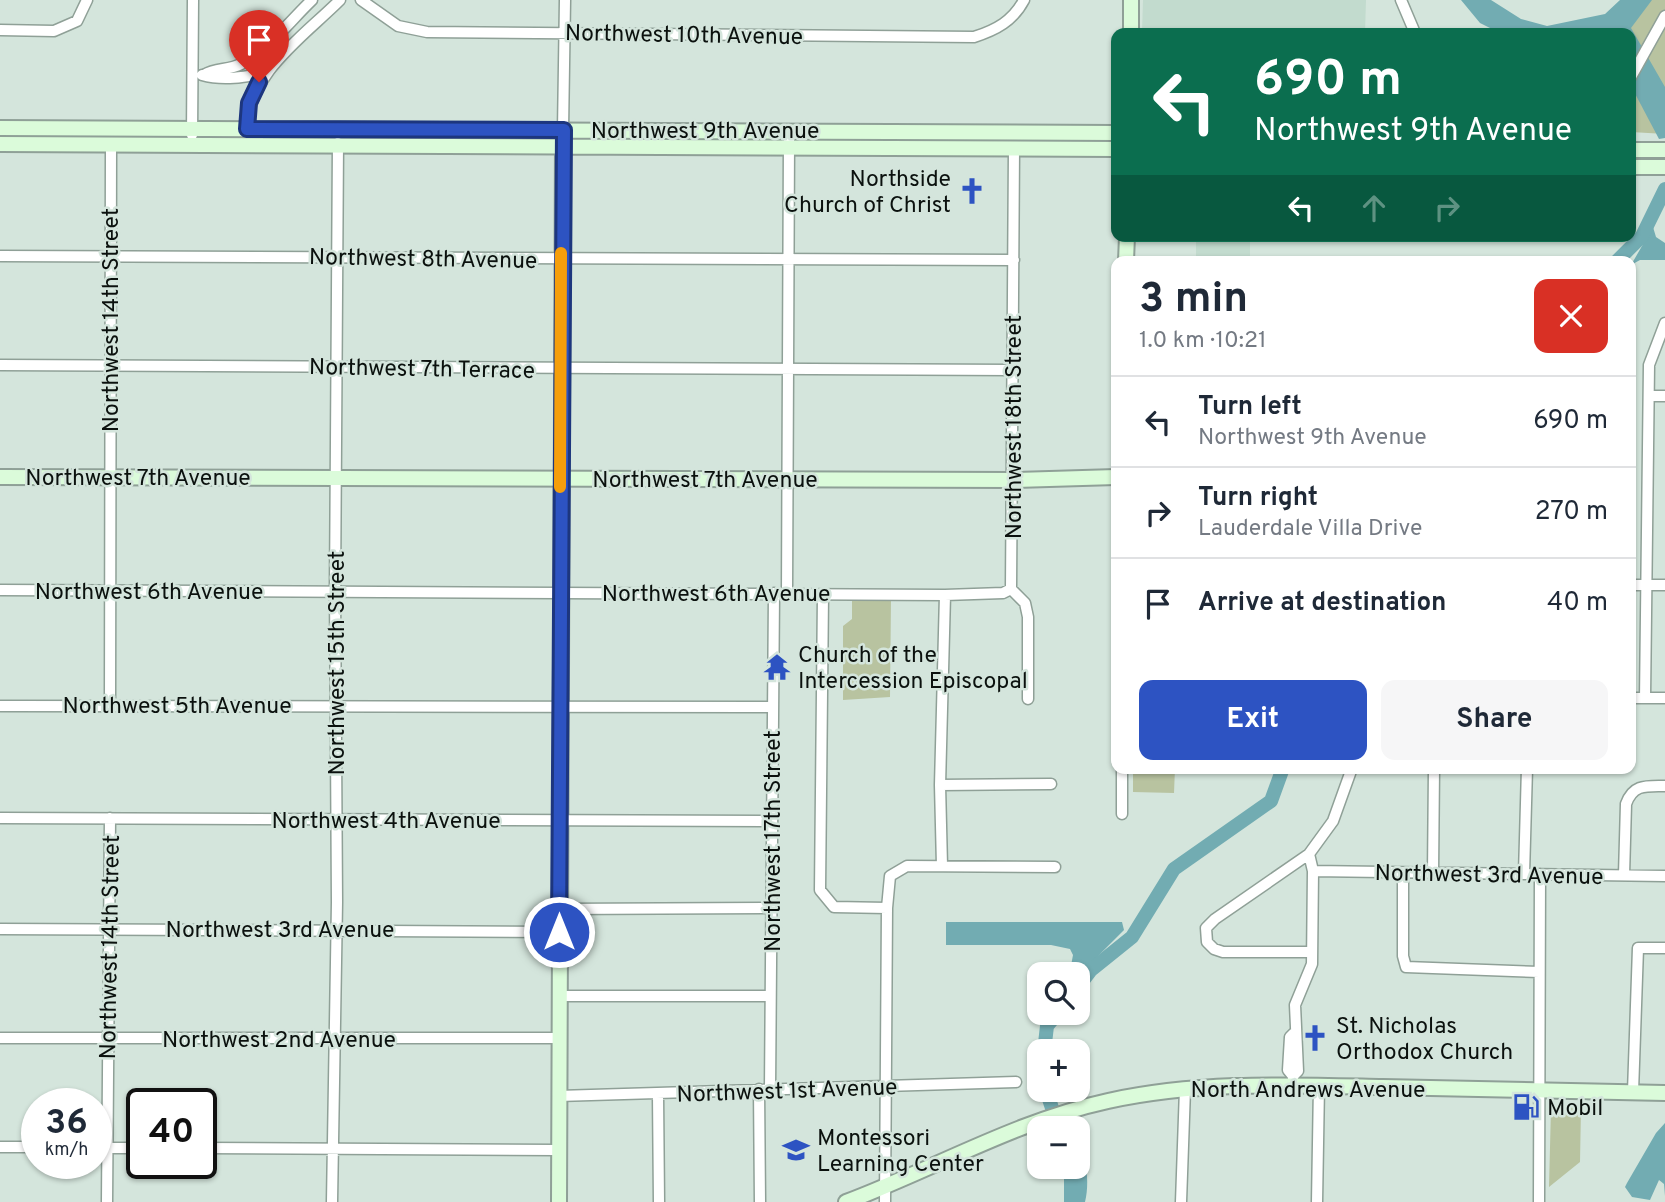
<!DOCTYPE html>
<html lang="en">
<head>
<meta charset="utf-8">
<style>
  body { margin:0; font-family:Overpass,sans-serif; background:#f6f6f7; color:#1f2937; height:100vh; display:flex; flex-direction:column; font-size:26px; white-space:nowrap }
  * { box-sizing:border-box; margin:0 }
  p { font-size:23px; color:#747a83 }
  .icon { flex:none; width:38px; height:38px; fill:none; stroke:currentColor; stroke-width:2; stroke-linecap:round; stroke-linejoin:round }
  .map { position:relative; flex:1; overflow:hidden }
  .panel { position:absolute; left:1111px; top:256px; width:525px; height:518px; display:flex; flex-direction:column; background:#fff; border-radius:14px; box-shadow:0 2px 5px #0004 }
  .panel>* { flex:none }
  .guide { position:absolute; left:1111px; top:28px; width:525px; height:214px; border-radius:14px; box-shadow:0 2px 5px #0004; background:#0b6e4f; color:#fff; overflow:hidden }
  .buttons { position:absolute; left:1027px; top:962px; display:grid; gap:14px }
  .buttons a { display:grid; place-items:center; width:63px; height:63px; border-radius:14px; background:#fff; box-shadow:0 2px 5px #0004; font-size:35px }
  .speed { position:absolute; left:21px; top:1088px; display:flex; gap:14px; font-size:35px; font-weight:700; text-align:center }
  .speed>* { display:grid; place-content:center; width:91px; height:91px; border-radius:50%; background:#fff; box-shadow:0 2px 5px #0004; line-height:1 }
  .speed small { font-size:18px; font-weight:400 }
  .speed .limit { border:4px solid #111; border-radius:10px; background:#fff; color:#111 }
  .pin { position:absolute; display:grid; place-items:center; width:60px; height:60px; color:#fff; margin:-72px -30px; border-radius:50% 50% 50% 0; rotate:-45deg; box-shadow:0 0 7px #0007 }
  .pin .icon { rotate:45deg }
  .me { position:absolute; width:77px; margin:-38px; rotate:0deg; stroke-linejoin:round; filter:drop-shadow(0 0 5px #0008) }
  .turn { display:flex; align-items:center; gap:24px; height:147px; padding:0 28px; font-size:32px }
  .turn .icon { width:91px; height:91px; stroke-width:2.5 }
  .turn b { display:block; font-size:49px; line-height:60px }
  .lanes { display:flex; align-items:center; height:66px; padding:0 28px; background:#0003; justify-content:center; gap:35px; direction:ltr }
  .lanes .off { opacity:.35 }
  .round { display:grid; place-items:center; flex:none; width:74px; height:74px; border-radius:14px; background:#f6f6f7 }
  .summary { display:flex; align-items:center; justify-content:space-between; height:119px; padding:0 28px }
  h1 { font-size:42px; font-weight:700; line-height:52px }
  .primary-button { display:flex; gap:14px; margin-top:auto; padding:14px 28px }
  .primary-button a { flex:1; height:80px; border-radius:14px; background:#2d53c2; color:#fff; font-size:28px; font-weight:700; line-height:80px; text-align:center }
  .primary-button a+a { background:#f6f6f7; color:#1f2937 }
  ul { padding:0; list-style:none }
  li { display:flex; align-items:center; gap:21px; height:91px; padding:0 28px; border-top:2px solid #e0e1e3 }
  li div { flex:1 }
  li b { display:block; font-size:26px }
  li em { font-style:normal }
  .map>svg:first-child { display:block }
  .built { fill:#c2dbce }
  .green { fill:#b8c3a0 }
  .water { fill:#72acb2 }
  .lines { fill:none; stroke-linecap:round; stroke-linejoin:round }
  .river { stroke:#72acb2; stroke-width:14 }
  .street-casing { stroke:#8fa097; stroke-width:13 }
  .secondary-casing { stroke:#8fa097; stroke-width:18 }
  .street { stroke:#fff; stroke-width:10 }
  .secondary { stroke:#dbfbda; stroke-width:14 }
  .route-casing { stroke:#1d367e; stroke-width:18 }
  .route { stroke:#2d53c2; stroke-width:12 }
  .slow { stroke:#f59e0b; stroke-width:12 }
  .labels { text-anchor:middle; stroke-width:5; stroke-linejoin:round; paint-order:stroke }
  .street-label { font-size:23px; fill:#0b110e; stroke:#d4e5dc }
  .poi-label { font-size:23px; fill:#0b110e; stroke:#d4e5dc; text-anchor:start }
</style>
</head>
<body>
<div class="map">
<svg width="1665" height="1202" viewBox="0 0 1665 1202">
  <rect width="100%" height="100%" fill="#d4e5dc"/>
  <!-- built -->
  <path class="built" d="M1143 0H1366L1365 33H1142Z
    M1196 236H1250V257L1196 256Z"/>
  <!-- green -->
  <path class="green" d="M1646 0H1665V134L1631 132V33H1618Z
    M891 597 890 697 843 700V626L852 619V598Z
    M1133 768H1175L1174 793 1133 792Z
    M1581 1107 1580 1162 1549 1187 1551 1108Z"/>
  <!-- water -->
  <path class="water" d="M1461 0H1491L1521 19 1547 26 1605 14 1620 0H1652L1631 28 1665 87V138L1659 139 1631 86V33H1500L1480 23Z
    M1653 227 1656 237 1665 243V260H1640L1631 265Z
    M946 922H1122L1124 930 1078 976 1070 971 1073 955 1070 949 1051 945H946Z
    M1665 1123V1196L1664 1184 1659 1180 1650 1200 1632 1197 1625 1187 1627 1183 1656 1133Z
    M1078 1137C1086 1156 1090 1182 1085 1202H1064V1167H1078Z"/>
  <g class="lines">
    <!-- river -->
    <path class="river" d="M1617 261 1642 236 1665 189
      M1078 987 1091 970 1132 937 1174 869 1271 801 1283 768
      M1044 1052 1047 1026 1058 1013
      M1046 1090 1059 1129"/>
    <defs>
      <path id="street" d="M361 0 398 26 427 32 974 37C996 30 1013 21 1024 0
        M1401 0 1415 33
        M0 30 54 31 77 21 87 0
        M202 75C223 81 245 77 266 73
        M204 75C216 67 228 71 241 64 268 50 290 21 312 0
        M1631 77 1665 16
        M247 129C247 74 304 36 340 0
        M563 130 565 0
        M192 135 193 0
        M0 256 1014 260
        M0 365 1013 370
        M1650 396H1665
        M1631 585H1665
        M1011 589 1014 148
        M1011 589 1025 603 1028 617V699
        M0 590 945 595 1003 593 1011 589
        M787 593 789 141
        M823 594 820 890 834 907 887 908
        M1631 698H1665
        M1645 698 1649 365 1665 323
        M110 705 111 146
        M0 706 773 707
        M940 785 1051 784
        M1122 814V768
        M0 818 772 821
        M1309 854 1215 919 1206 928 1207 942 1214 949 1223 952H1312
        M942 866 940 785 945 595
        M1313 871 1665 876
        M1403 873V956L1406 967 1539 972
        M1433 873 1434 768
        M1524 874 1527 768
        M1624 875 1626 804C1633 784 1646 786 1665 786
        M559 909 771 908
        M0 929 559 932
        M559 996H770
        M0 1038H558
        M1293 1076 1288 1070 1290 1037 1294 1033
        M1293 1085V1076L1298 1071 1295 1005 1312 964 1313 871 1309 854 1333 821 1352 768
        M759 1089 760 1202
        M770 1089 774 593
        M1633 1092 1638 948H1665
        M658 1095 659 1202
        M558 1096 1016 1082
        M0 1147H37
        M96 1148H142
        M201 1148 557 1150
        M107 1202 110 818
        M332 1202 337 902 335 591 338 143
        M885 1202 887 908 890 876 907 866 1055 867
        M1181 1202 1185 1089
        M1317 1202 1319 1085
        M1539 1202 1540 874"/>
      <path id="secondary" d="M1131 33V0
        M0 128 1116 133
        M0 144 1116 149
        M1631 150H1665
        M1631 167H1665
        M1126 261 1127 236
        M0 477 1014 480 1116 477
        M559 1202 563 139
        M846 1202C934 1169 1016 1121 1108 1101 1199 1081 1291 1085 1383 1087 1477 1089 1571 1091 1665 1093"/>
    </defs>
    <!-- street casing -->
    <use href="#street" class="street-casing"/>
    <!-- secondary casing -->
    <use href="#secondary" class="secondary-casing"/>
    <!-- street -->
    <use href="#street" class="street"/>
    <!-- secondary -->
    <use href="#secondary" class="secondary"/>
  </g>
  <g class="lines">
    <defs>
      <path id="route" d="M259 82 249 103 247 129 564 130 559 932"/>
    </defs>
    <!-- route casing -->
    <use href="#route" class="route-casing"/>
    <!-- route -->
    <use href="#route" class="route"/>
    <!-- slow -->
    <path class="slow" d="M560 487 561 253"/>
  </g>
  <!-- icons -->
  <defs>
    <symbol id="church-bare" viewBox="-9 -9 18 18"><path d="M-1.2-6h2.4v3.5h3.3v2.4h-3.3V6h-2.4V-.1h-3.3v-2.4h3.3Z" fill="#2d53c2" stroke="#d4e5dc" stroke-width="2.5" paint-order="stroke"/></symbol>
    <symbol id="temple-bare" viewBox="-9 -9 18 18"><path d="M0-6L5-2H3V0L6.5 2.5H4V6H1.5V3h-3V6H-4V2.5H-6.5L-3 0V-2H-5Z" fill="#2d53c2" stroke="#d4e5dc" stroke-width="2.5" paint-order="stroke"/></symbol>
    <symbol id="fuel-bare" viewBox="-9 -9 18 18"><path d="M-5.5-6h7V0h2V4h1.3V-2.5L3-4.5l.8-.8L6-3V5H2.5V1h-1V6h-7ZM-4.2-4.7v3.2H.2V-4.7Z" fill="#2d53c2" stroke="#d4e5dc" stroke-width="2.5" paint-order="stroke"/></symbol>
    <symbol id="school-bare" viewBox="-9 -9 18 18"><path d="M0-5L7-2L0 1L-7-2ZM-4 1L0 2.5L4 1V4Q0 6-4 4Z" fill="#2d53c2" stroke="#d4e5dc" stroke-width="2.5" paint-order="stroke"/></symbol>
  </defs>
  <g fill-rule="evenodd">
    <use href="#church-bare" x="953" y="172" width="38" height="38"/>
    <use href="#temple-bare" x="758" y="648" width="38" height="38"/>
    <use href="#church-bare" x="1296" y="1019" width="38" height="38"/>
    <use href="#fuel-bare" x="1507" y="1088" width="38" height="38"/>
    <use href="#school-bare" x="777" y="1131" width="38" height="38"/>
  </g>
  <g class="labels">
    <!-- street labels -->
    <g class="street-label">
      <text transform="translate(684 34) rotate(1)" y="8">Northwest 10th Avenue</text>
      <text x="705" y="138">Northwest 9th Avenue</text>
      <text transform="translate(423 258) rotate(1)" y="8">Northwest 8th Avenue</text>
      <text transform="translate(110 320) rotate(-90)" y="8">Northwest 14th Street</text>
      <text transform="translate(422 368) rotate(1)" y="8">Northwest 7th Terrace</text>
      <text transform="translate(1013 427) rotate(-90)" y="8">Northwest 18th Street</text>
      <text x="138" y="485">Northwest 7th Avenue</text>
      <text x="705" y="487">Northwest 7th Avenue</text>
      <text x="149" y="599">Northwest 6th Avenue</text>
      <text x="716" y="601">Northwest 6th Avenue</text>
      <text transform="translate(336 663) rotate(-90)" y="8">Northwest 15th Street</text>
      <text x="177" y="713">Northwest 5th Avenue</text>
      <text x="386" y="828">Northwest 4th Avenue</text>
      <text transform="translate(772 841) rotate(-90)" y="8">Northwest 17th Street</text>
      <text transform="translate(1489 874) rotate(1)" y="8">Northwest 3rd Avenue</text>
      <text x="280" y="937">Northwest 3rd Avenue</text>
      <text transform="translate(109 947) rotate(-89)" y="8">Northwest 14th Street</text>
      <text x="279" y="1047">Northwest 2nd Avenue</text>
      <text x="1308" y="1097">North Andrews Avenue</text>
      <text transform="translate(787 1090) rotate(-2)" y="8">Northwest 1st Avenue</text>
    </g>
    <!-- poi labels -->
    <g class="poi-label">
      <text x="951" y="186" text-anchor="end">Northside<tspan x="951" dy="26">Church of Christ</tspan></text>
      <text x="798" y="662">Church of the<tspan x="798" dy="26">Intercession Episcopal</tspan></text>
      <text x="1336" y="1033">St. Nicholas<tspan x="1336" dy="26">Orthodox Church</tspan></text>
      <text x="1547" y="1115">Mobil</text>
      <text x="817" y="1145">Montessori<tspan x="817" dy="26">Learning Center</tspan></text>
    </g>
  </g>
</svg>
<div class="buttons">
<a><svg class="icon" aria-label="search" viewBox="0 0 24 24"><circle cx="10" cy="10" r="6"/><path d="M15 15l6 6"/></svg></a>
<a>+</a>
<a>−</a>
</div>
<div class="speed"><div>36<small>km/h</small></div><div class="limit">40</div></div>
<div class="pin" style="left:259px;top:82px;background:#d93025"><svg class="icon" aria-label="arrive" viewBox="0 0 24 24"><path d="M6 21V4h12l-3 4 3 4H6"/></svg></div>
<svg class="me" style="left:559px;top:932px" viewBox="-20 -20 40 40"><circle r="17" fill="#2d53c2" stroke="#fff" stroke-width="3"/><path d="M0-11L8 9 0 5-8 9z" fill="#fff"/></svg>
<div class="guide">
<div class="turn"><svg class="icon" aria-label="left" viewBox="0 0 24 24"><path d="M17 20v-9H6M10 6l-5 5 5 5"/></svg><div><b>690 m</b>Northwest 9th Avenue</div></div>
<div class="lanes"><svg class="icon" aria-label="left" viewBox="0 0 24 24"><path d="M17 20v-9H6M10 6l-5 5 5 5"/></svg><svg class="icon off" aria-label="ahead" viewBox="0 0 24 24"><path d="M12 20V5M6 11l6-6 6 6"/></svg><svg class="icon off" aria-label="right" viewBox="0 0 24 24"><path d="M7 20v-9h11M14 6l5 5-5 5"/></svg></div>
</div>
<section class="panel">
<div class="summary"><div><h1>3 min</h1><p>1.0 km · 10:21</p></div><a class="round" style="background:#d93025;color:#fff"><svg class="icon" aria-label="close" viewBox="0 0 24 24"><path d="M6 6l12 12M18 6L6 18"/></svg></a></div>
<ul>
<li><svg class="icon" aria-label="left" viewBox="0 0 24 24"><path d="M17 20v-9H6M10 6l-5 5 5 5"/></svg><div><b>Turn left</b><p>Northwest 9th Avenue</p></div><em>690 m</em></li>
<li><svg class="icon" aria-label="right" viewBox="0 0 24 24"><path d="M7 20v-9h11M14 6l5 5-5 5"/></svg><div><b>Turn right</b><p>Lauderdale Villa Drive</p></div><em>270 m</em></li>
<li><svg class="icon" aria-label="arrive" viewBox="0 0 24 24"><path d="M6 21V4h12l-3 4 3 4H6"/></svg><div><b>Arrive at destination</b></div><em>40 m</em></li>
</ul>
<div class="primary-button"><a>Exit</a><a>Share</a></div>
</section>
</div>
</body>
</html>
